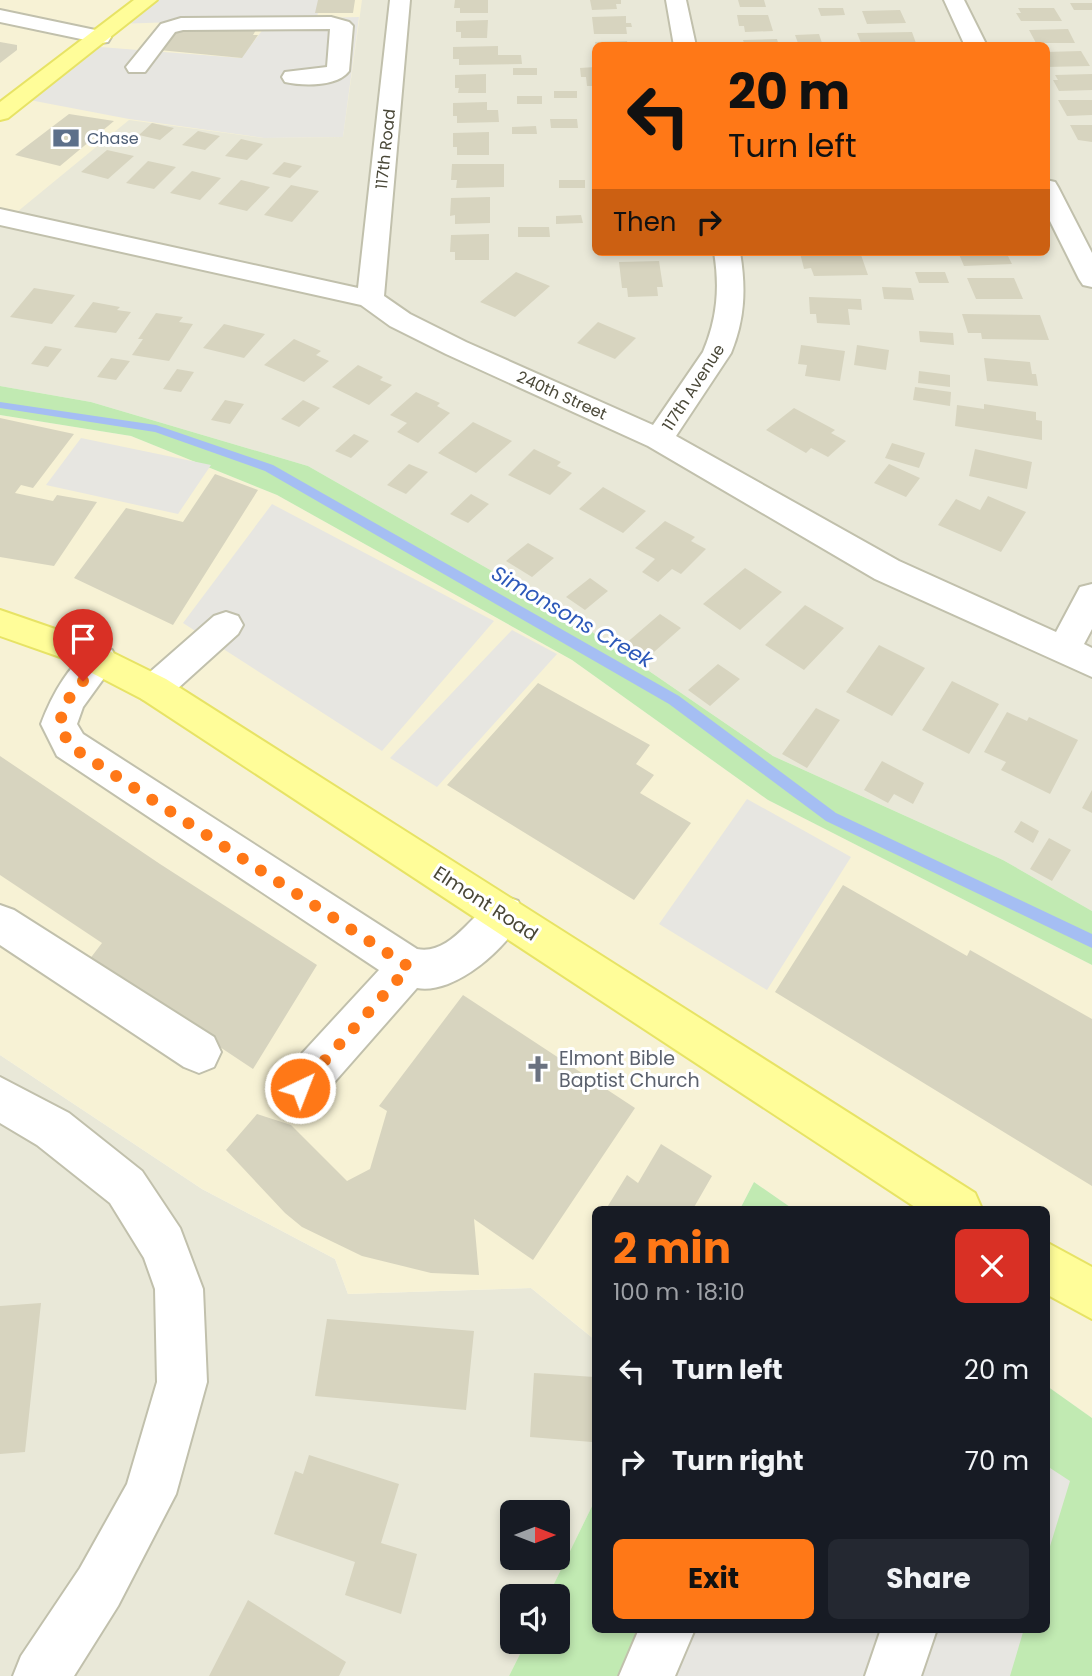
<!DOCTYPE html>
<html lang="en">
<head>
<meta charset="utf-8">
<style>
  body { margin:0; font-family:Poppins,sans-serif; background:#242831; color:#f1f3f6; height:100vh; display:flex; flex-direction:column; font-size:26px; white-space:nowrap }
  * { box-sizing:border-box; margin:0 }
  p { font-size:23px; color:#9ea1a6 }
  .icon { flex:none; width:38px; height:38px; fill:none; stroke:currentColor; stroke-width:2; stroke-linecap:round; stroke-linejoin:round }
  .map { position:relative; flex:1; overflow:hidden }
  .sheet { position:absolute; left:592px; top:1206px; width:458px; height:427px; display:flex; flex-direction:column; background:#171b24; border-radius:10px; box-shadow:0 4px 10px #0003 }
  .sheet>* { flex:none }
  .banner { position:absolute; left:592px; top:42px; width:458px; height:214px; border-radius:10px; box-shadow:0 4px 10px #0003; background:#ff7817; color:#111; overflow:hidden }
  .needle { width:46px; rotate:90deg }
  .controls { position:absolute; left:500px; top:1500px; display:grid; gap:14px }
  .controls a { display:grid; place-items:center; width:70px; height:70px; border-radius:10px; background:#171b24; box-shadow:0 4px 10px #0003; font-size:35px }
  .pin { position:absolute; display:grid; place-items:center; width:60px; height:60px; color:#fff; margin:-72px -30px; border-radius:50% 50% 50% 0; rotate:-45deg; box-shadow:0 0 7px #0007 }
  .pin .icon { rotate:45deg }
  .me { position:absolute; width:77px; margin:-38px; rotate:43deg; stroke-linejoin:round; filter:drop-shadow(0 0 5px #0008) }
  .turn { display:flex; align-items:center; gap:24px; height:147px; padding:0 21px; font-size:32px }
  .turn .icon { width:91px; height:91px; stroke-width:2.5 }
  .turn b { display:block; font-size:49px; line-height:60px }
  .then { display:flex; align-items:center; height:66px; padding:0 21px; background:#0003; gap:14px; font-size:26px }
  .round { display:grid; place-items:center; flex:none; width:74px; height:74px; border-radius:10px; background:#242831 }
  .overview { display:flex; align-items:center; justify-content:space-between; height:119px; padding:0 21px }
  h1 { font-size:42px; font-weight:700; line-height:52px; color:#ff7817 }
  .primary-button { display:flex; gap:14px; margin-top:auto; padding:14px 21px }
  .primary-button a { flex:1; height:80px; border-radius:10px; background:#ff7817; color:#111; font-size:28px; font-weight:700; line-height:80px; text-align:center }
  .primary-button a+a { background:#242831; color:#f1f3f6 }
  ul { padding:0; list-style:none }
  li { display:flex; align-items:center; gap:21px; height:91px; padding:0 21px }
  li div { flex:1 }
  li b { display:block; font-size:26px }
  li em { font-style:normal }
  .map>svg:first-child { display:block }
  .residential { fill:#e9e8d8; fill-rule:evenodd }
  .commercial { fill:#f7f2d5 }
  .green { fill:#c1eab2 }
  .parking { fill:#e7e6e1 }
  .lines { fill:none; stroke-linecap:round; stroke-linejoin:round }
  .stream { fill:#a5bef3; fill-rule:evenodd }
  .building { fill:#d7d4bf }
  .minor-casing { stroke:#c1c0ac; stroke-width:4 }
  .major-casing { stroke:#e7e365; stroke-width:4 }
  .minor { fill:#fff; fill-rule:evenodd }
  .major { fill:#fffd99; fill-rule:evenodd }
  .route { stroke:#ff7817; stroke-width:12; stroke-dasharray:0 21.6 }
  .labels { text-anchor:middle; stroke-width:6; stroke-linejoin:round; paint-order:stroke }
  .far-service-label { font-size:16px; fill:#4e5e75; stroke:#fff; text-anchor:start }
  .far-street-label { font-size:16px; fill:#494737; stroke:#fff }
  .street-label { font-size:19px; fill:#494737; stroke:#fff }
  .worship-label { font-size:19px; fill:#5b616d; stroke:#fff; text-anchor:start }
  .water-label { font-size:21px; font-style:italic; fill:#2c58b9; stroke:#fff }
</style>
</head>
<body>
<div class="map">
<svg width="1092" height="1676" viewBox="0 0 1092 1676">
  <rect width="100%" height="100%" fill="#f5f5ea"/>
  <!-- residential -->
  <path class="residential" d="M0 0H1092V911L1003 860 773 756 557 608 308 466 91 402 0 386V226L4 222 0 221ZM595 46H1046V252H595Z
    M0 1055 202 1189 335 1259 348 1294 531 1288 595 1340V1500L548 1596H513V1642H526L509 1676H0ZM513 1512H558V1558H513Z"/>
  <!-- commercial -->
  <path class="commercial" d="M0 0H362L343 137 264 138 129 120 0 226Z
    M0 415 131 436 277 495 572 660 768 800 1092 965V1418L1047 1386 1046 1209H793L754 1182 740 1209H595V1340L531 1288 348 1294 335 1259 202 1189 0 1055Z"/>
  <!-- green -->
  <path class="green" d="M0 386 91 402 308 466 557 608 773 756 1003 860 1092 911V965L768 800 572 660 277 495 131 436 0 415Z
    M754 1182 793 1209H740Z
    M1047 1386 1092 1418V1676H509L526 1642H558V1596H548L595 1500V1629H1046Z"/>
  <!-- parking -->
  <path class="parking" d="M145 0H320L317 18 359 17 343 137 264 138 129 119 19 98 87 46 241 58 271 19 114 24Z
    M81 438 211 465 178 514 46 485Z
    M272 504 494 621 382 751 183 623Z
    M512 630 557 654 437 787 390 758Z
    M747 799 851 857 767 990 659 924Z
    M1047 1466 1070 1481 1047 1556 1046 1466Z
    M653 1629H1024L1010 1676H632Z"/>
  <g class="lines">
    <!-- stream -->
    <path class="stream" d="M0 402 156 425 273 465 679 696 836 813 1092 934V948L826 821 669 704 265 471 155 432 0 408Z"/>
  </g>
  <!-- building -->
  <path class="building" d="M318 0H355L353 13H315Z
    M455 0H488V13H460V8H454Z
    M590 0H621V4H616L617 9 592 10Z
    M738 0H764L766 7H740Z
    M1070 3H1092V10H1074Z
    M818 8H843L845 15 821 16Z
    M1018 8H1054L1062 21H1021L1016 13H1021Z
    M900 10 906 23 867 24 862 11Z
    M737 15H768L773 31 745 32 744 26H739Z
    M626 16V23H631L632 27H626L627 34H594L592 17Z
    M488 20 487 38H461V32H456V21Z
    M201 25 256 30 253 35H258L242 58 159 50 177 27Z
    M1068 29 1075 43H1036L1029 30Z
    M912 32 917 46 861 43 857 33Z
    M819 34 822 43H798L795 35Z
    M777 39 779 46H745L743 40Z
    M627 41 628 46H596L595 42Z
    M0 42 17 45V50L0 63Z
    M498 46V55H521L522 64 459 65V59H453V47Z
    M1081 51 1090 66 1046 67V52Z
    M595 67V86H587L586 77H581L580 68Z
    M513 68H537V75H513Z
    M486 74V93H458L459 88H455V75Z
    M1092 74V90L1059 91 1053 80H1058L1055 75Z
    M554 91H577V98H554Z
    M517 96H542V104H517Z
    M1058 100H1092V115L1067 116Z
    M487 102V110H498L499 122 457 123V116H453V103Z
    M69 114 114 121 60 166 15 155Z
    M550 119H577L578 128H551Z
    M152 123 174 128 160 140 139 135Z
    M1070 125H1092V142L1078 140Z
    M536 126 537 134H512V127Z
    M198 131 220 136 205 150 182 145Z
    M489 132V155H457V147H453V133Z
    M241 139 263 144 247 160 225 156Z
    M107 150 134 156 108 179 81 172Z
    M148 161 176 167 154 189 126 183Z
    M284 162 302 166 290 178 272 174Z
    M452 164H504V187L456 188 457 180H451Z
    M192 171 221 178 200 200 170 193Z
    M241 180 270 187 247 211 218 204Z
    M559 180H585V188H559Z
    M291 185 319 191 292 222 264 215Z
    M490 197V223L455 224V215L450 216 451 198Z
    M581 215 583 223 556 224V216Z
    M518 227H549L550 237H518Z
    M489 234V260H455V252H450L451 235Z
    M860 252 868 275 814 276 811 268 804 269 800 253Z
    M958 252H1006L1012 264 964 266Z
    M659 261 663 287H657L658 296 628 297 627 288H622L619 262Z
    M516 272 550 286 515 317 480 302Z
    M915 272H945L949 283H919Z
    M967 278H1014L1023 299H976Z
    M882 287 911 288 914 300 884 299Z
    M34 288 75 295 52 324 10 317Z
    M809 297 861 299 862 310 848 309 850 325 817 323 816 314H810Z
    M93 302 120 307 117 310 131 312 116 333 74 327Z
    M156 313 183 317 179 322 193 324 169 361 132 355 143 339H138Z
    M962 314 1040 315 1049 340 982 339 981 333H968Z
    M598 322 636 338 615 359 577 343Z
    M224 324 265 334 244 358 203 348Z
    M919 331 953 333 954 345 920 342Z
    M294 339 321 351 316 355 329 361 304 382 264 365Z
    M801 345 845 351 840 381 805 376 807 365 798 364Z
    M857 345 889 350 886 370 854 365Z
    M45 346 62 349 48 367 31 364Z
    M111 358 130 361 116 380 97 377Z
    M984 358 1030 362 1032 374H1036L1038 386 987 381Z
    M358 365 383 377 380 380 392 385 369 405 332 387Z
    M177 369 194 372 181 392 163 389Z
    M919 371 950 375V387L918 383Z
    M915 387 951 392 950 406 913 400Z
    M416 392 440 403 437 406 450 413 418 443 397 432 407 423 390 415Z
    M225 400 244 404 230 424 211 420Z
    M303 400 320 408 299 427 281 419Z
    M984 404 1036 412V420L1042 421V440L955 426 957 405 984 409Z
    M794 408 835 430 831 433 846 441 828 457 811 448 806 453 766 430Z
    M0 418 74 434 33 488 21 485 15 493 53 501 57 495 97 502 54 566 0 557Z
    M473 422 512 441 476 473 438 453Z
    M354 434 369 441 351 458 335 451Z
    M892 443 925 453 919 468 885 458Z
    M534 449 561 462 557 466 572 473 550 495 508 475Z
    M975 449 1032 462 1027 489 969 476Z
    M409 464 428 472 406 494 387 485Z
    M889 464 920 478 906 497 874 483Z
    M215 474 258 490 173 625 74 578 126 508 183 522Z
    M603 487 646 511 623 533 579 509Z
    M471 494 489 504 468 523 450 514Z
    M988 496 1026 512 1001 552 938 525 956 499 980 510Z
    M665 521 695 537 691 541 706 549 681 574 672 569 658 582 642 572 655 559 635 548Z
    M528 543 554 558 532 577 506 561Z
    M745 568 782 592 740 630 703 604Z
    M590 578 608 591 585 610 566 597Z
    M805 605 844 628 804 670 765 645Z
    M660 614 681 628 645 660 624 645Z
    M879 645 925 668 892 716 846 692Z
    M718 664 740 679 710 706 688 690Z
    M952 681 999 704 969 754 922 730Z
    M538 683 650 745 636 764 654 775 640 793 691 823 634 900 447 785Z
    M816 708 840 720 807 768 782 754Z
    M1007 712 1027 721 1029 717 1078 740 1050 794 1001 770 1006 762 984 752Z
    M0 756 160 864 317 965 253 1069 89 960 102 943 0 875Z
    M882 761 924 783 913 804 894 794 888 803 864 790Z
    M1092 790V813L1082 808Z
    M1021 821 1039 831 1033 843 1014 832Z
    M1049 838 1071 850 1052 881 1030 869Z
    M843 885 967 956 970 950 1092 1019V1186L775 992Z
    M463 995 635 1108 533 1260 474 1219 479 1275 431 1273 362 1256 302 1227 285 1213 226 1150 257 1114 291 1125 347 1181 370 1169 387 1111 379 1106Z
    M661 1144 712 1176 693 1209H606L627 1175 638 1183Z
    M41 1303 25 1452 0 1454V1306Z
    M327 1319 474 1331 466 1410 315 1396Z
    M534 1373 595 1377 592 1442 530 1437Z
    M309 1455 399 1484 381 1543 417 1554 401 1614 345 1595 355 1562 274 1534 295 1471 303 1474Z
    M248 1600 346 1662 339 1676H209Z"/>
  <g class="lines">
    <defs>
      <path id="minor" d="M390 0H410L384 296 410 314 466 342 653 425 703 352C717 319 720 288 714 252H740C746 288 745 319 731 353L676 436 899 561 1056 632 1080 587 1092 584V629L1084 644 1092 648V677L875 579 648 446 446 354 390 326 361 305 0 225V209L358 288Z
        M666 0H686L696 46H674Z
        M944 0H964L987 46H965Z
        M0 10 100 31 108 32 111 37 108 42 100 43 0 22Z
        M331 17 349 22 353 26 349 71C337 87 303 86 285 82L282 77 285 72 327 67 330 29 183 30 175 32 145 72H129L126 67 161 24 181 18Z
        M1046 180 1055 182 1058 187 1092 253V287L1083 285 1079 279 1046 213Z
        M226 612 238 616 243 625 238 634 166 699 154 703 142 699 136 689 142 679 214 616Z
        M100 646 112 650 117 660 83 707 77 724 83 734 417 949C454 956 473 907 504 896L518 901 524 914C509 947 455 995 417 988L316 1103 300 1110 284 1103 278 1088 284 1073 379 970 57 756 41 724C51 697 72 656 100 646Z
        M0 905 14 910 214 1037 221 1052 214 1067 199 1073 184 1067 0 945Z
        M0 1077 69 1113 142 1171 180 1228 203 1289 207 1382 176 1494 118 1606 74 1676H13L21 1656 80 1568 127 1484 157 1382 155 1289 144 1258 110 1203 37 1145 0 1123Z
        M639 1629H695L675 1676H619Z
        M881 1629H937L921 1676H865Z"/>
      <path id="major" d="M134 0H157L8 118 0 120V102Z
        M0 610 87 640 166 679 975 1193 982 1209H918L142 699 63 658 0 636Z
        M1046 1242 1092 1267V1319L1046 1294Z"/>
    </defs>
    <!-- minor casing -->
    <use href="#minor" class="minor-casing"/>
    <!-- major casing -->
    <use href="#major" class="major-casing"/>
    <!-- minor -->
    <use href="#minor" class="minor"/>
    <!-- major -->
    <use href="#major" class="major"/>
  </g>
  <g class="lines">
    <!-- route -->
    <path class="route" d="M83 681 67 701 59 724 70 746 409 967 300 1088"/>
  </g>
  <!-- icons -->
  <defs>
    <symbol id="bank-bare" viewBox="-9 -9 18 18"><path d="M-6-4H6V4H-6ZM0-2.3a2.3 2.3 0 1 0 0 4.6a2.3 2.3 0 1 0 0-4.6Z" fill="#5c6f8a" stroke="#fff" stroke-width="2.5" paint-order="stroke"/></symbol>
    <symbol id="church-bare" viewBox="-9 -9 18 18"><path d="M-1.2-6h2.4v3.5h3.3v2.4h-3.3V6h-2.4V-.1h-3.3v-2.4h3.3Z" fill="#6b7280" stroke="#fff" stroke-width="2.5" paint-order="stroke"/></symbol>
  </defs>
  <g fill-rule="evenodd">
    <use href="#bank-bare" x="47" y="119" width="38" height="38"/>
    <use href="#church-bare" x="519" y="1050" width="38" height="38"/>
  </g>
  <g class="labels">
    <!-- far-service labels -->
    <g class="far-service-label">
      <text x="87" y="144">Chase</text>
    </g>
    <!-- far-street labels -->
    <g class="far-street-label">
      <text transform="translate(385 149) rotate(-84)" y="6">117th Road</text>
      <text transform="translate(693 387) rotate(-57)" y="6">117th Avenue</text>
      <text transform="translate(562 395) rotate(24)" y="6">240th Street</text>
    </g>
    <!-- street labels -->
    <g class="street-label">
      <text transform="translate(486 903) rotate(33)" y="7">Elmont Road</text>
    </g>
    <!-- worship labels -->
    <g class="worship-label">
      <text x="559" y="1065">Elmont Bible<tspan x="559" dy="22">Baptist Church</tspan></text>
    </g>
    <!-- water labels -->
    <g class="water-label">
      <text transform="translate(572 617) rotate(30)" y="7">Simonsons Creek</text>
    </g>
  </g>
</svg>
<div class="controls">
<a><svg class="needle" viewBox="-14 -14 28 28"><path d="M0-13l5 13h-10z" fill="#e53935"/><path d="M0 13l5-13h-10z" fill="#9ea1a6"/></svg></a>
<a><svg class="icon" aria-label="sound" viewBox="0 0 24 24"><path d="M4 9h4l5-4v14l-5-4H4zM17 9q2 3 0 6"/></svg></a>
</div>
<div class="pin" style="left:83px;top:681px;background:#d93025"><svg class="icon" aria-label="arrive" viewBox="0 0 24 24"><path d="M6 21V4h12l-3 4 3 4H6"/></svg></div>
<svg class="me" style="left:300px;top:1088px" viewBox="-20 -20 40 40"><circle r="17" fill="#ff7817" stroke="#fff" stroke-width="3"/><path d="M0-11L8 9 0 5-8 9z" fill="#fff"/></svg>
<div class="banner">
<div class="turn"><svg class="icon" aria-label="left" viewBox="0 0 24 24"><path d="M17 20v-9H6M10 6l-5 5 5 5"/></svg><div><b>20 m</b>Turn left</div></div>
<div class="then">Then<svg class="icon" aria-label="right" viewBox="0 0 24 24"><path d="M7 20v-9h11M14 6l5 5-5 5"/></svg></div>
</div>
<section class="sheet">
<div class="overview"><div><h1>2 min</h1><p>100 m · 18:10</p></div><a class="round" style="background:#d93025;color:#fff"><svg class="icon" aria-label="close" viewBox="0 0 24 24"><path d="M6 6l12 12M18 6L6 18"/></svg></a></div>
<ul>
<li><svg class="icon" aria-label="left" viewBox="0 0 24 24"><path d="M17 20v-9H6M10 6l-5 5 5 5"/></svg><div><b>Turn left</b></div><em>20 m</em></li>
<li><svg class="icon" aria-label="right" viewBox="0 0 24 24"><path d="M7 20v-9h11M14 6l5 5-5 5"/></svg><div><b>Turn right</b></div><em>70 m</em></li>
</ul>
<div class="primary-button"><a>Exit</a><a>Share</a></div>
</section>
</div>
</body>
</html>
